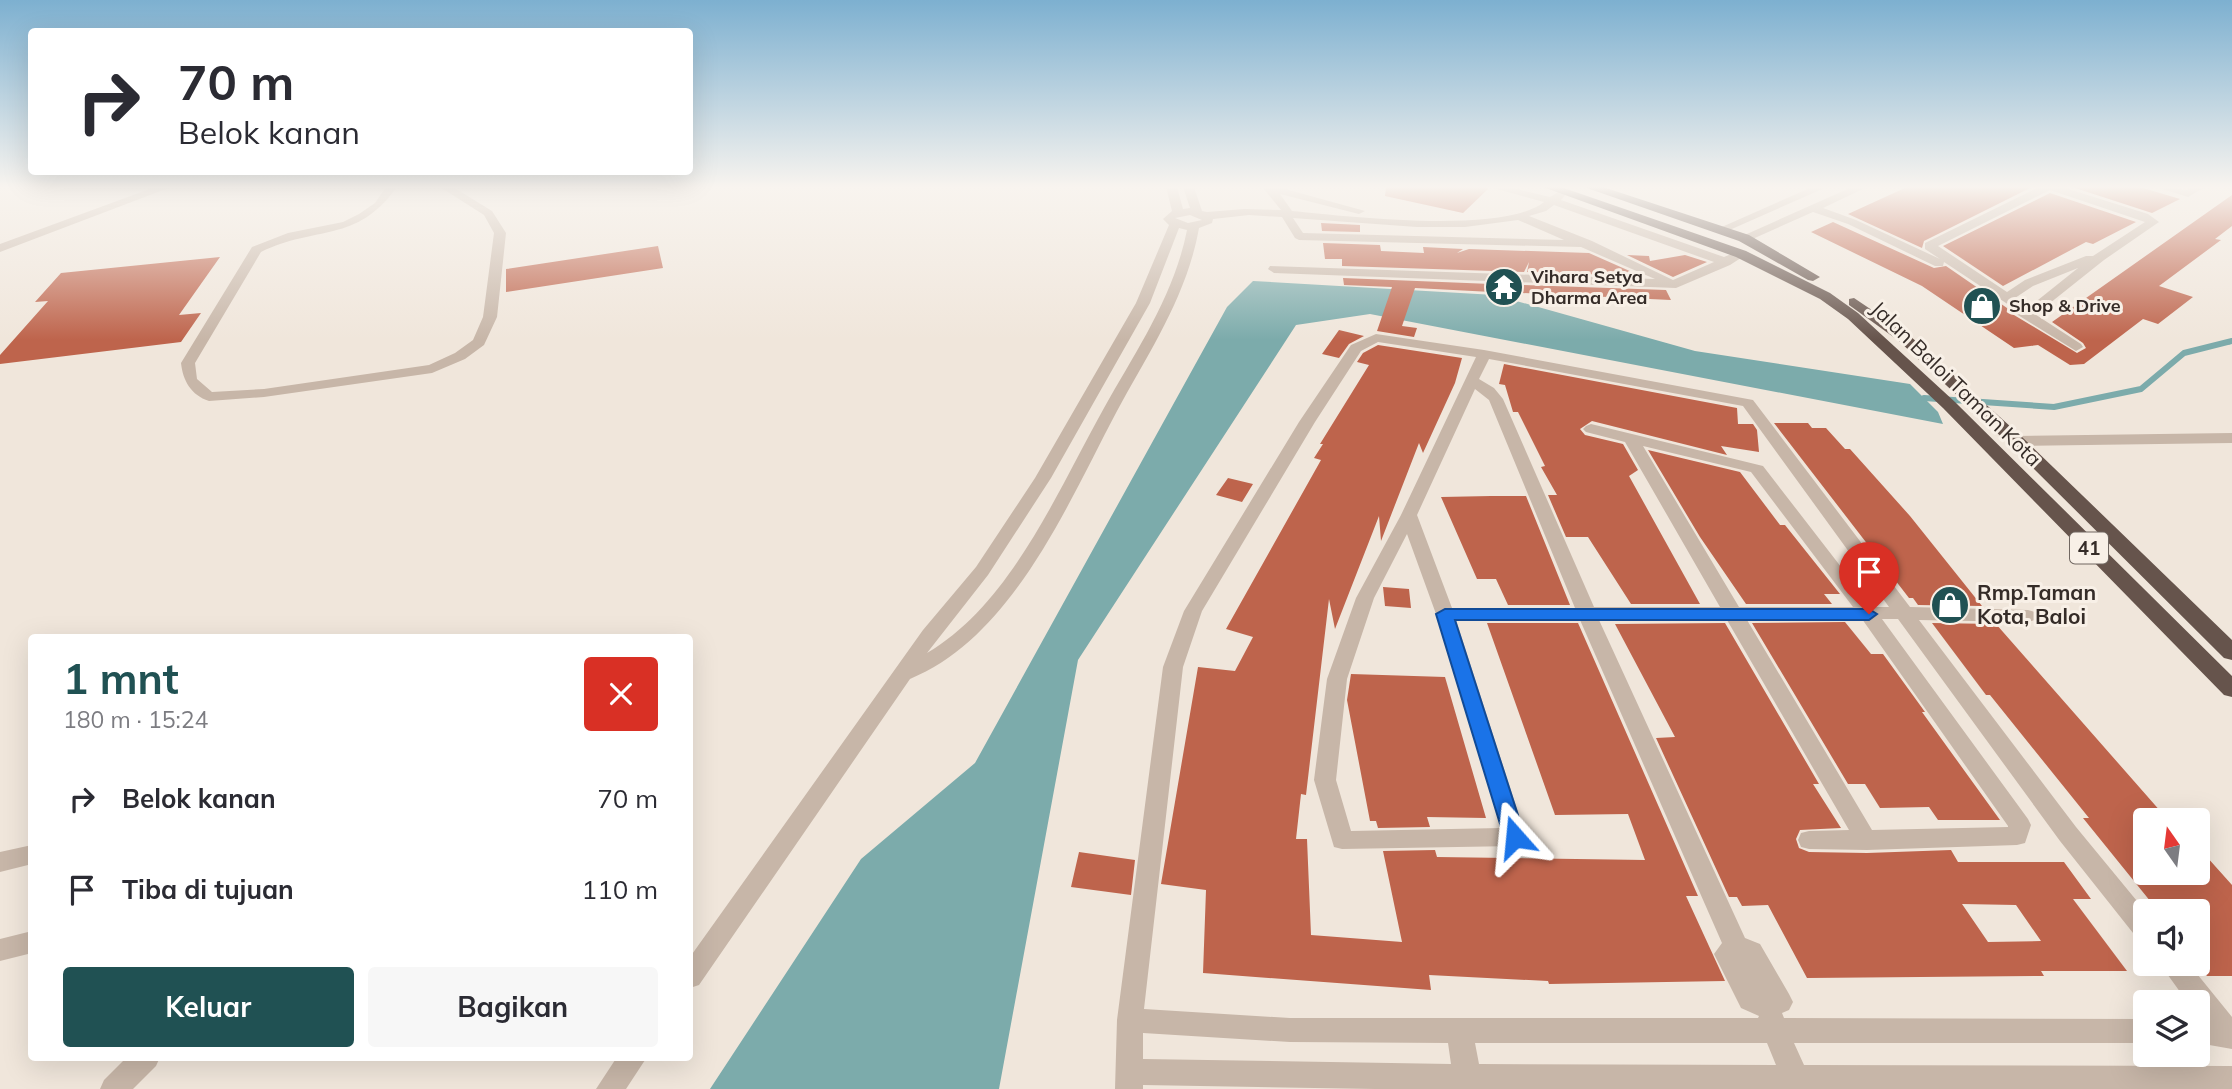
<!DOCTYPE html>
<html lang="id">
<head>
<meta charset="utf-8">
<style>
  body { margin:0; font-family:Mulish,sans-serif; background:#f7f7f7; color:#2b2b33; height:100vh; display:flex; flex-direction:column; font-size:26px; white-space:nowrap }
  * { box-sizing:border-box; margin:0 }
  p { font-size:23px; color:#7c7c81 }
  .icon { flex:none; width:38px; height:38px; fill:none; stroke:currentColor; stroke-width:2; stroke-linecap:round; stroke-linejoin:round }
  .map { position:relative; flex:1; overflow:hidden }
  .drawer { position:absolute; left:28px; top:634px; width:665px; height:427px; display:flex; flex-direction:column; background:#fff; border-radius:7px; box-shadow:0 7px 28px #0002 }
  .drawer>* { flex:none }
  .guide { position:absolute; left:28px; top:28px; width:665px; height:147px; border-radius:7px; box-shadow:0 7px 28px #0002; background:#fff; color:#2b2b33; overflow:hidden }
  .needle { width:46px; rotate:346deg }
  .controls { position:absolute; left:2133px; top:808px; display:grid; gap:14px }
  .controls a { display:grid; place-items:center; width:77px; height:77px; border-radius:7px; background:#fff; box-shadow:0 7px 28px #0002; font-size:35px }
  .pin { position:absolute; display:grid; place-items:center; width:60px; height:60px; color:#fff; margin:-72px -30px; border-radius:50% 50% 50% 0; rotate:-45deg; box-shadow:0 0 7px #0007 }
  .pin .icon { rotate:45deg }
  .me { position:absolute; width:77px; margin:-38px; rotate:342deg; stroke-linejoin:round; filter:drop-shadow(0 0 5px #0008) }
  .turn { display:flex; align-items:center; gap:24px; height:147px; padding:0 35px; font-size:32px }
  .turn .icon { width:91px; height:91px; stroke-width:2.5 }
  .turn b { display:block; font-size:49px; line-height:60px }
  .round { display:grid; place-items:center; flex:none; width:74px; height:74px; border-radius:7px; background:#f7f7f7 }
  .head { display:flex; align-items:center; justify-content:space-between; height:119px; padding:0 35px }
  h1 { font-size:42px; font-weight:700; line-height:52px; color:#205153 }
  .primary-button { display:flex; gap:14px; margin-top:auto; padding:14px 35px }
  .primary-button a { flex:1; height:80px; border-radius:7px; background:#205153; color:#fff; font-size:28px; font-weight:700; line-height:80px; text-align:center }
  .primary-button a+a { background:#f7f7f7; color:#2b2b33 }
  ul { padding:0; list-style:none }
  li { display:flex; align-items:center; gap:21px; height:91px; padding:0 35px }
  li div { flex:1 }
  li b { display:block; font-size:26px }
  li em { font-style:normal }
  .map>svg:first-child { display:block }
  .water { fill:#7cabab }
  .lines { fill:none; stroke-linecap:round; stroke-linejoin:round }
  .stream-far1 { stroke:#7cabab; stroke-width:5 }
  .stream { stroke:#7cabab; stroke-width:6 }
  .building { fill:#be644c; fill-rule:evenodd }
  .minor { fill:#c7b6a8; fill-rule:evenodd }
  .trunk { fill:#66544c; fill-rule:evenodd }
  .route { fill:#1a73e8; stroke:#114b97; stroke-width:2 }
  .labels { text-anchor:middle; stroke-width:6; stroke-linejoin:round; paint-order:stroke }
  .far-poi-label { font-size:18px; font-weight:bold; fill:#352c28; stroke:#f8f0e7; text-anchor:start }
  .shield { fill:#f8f0e7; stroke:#706761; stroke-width:2 }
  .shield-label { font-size:19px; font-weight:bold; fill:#352c28 }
  .street-label { font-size:21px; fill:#352c28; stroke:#f8f0e7 }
  .poi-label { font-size:21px; font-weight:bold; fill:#352c28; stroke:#f8f0e7; text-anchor:start }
</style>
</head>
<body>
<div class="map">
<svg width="2232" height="1089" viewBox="0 0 2232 1089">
  <rect width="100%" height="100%" fill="#f0e6db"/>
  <!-- water -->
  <path class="water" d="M1253 281 1495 295 1695 351 1910 384 1938 412 1943 424 1370 314 1296 325 1078 660 999 1089H710L861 859 975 763 1227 307Z"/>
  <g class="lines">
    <!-- stream-far1 -->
    <path class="stream-far1" d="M2229 342 2232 341"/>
    <!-- stream -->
    <path class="stream" d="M1924 398 2054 407 2141 389 2184 353 2232 341"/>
  </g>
  <!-- building -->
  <path class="building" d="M1386 187H1487L1488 189 1463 213 1385 196Z
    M1907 187H2032L1924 241 1922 248 1848 214Z
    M2072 187H2140L2180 199 2152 213Z
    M2050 193 2136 222 2093 244 2086 242 2003 286 1943 246Z
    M2232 195V226L2215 239 2221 240 2159 286 2193 297 2158 324 2143 319 2084 364 2070 365 2038 345 2014 348 1922 286 1811 232 1833 222 1934 268 1946 266 2007 308 2009 312 2077 353 2086 348 2083 343 2052 322Z
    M1321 223 1360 225V232L1322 231Z
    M1323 243 1380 245 1381 251 1424 253 1423 247 1463 249 1457 253 1469 249 1589 253 1641 276 1527 272 1529 262 1524 272 1342 266V259H1325Z
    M658 246 663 268 506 292V269Z
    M1627 255 1649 256 1650 261 1685 255 1707 262 1673 277Z
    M220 257 179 315 201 313 181 342 0 364V355L48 301 35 302 61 273Z
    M1343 278 1516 285 1511 293 1415 288 1402 326 1417 328 1414 337 1377 331 1392 287 1344 285Z
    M1524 285 1666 290 1671 300 1522 293Z
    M1339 330 1364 336 1349 344 1339 358 1322 354Z
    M1378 345 1462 358 1455 383 1423 453 1419 443 1381 541 1379 516 1335 629 1329 599 1306 795 1301 794 1296 839H1307L1311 935 1402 942 1383 851 1435 850 1437 857 1645 860 1628 814 1555 815 1487 623H1578L1698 896H1686L1725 981 1549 984 1548 981 1429 975 1431 990 1203 973 1206 890 1161 884 1198 667 1235 671 1253 637 1226 629 1321 460 1314 458 1323 444H1320L1369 365 1357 362 1363 353Z
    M1504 364 1737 408 1738 424H1753L1757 430 1759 452 1721 446 1727 455 1592 421 1580 429 1585 435 1623 444 1638 470 1629 476 1700 604H1631L1588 537H1566L1548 495H1557L1541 467 1545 466 1518 412H1513L1505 385 1499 384Z
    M1774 423H1808L1812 428H1826L1845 449H1850L1910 516 1982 606 1918 605 1913 598H1909Z
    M1648 450 1740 472 1780 525H1785L1840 594H1824L1832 604H1746L1700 537Z
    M1228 478 1253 484 1242 502 1216 495Z
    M1491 496H1526L1570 605H1508L1496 579H1477L1441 497Z
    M1383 587 1409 589 1411 608 1385 606Z
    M1845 622 1871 654H1883L1925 712H1922L2000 820H1938L1929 807 1880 808 1865 784H1848L1752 623Z
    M1725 623 1819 784H1813L1841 828 1800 830 1796 839 1799 848 1809 852 1867 853 1951 850 1958 862H2064L2091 899H2073L2127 971H2041L2044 976 1807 978 1768 905 1742 906 1737 897H1729L1656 738 1675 737 1615 624ZM1962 904 2016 905 2041 941 1988 942Z
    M1932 623 1996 624 2169 821H2146V873H2198V847L2232 885V976H2207L2198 965V912H2159L2083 818H2089L2060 782 1990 695H1986Z
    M1351 674 1445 677 1486 818 1427 817 1430 827 1378 828 1376 821H1370L1347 700Z
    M1079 852 1135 860 1131 895 1071 887Z"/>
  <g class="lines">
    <!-- minor -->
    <path class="minor" d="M155 187H171L0 252V244Z
      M386 187H397C356 244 316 225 261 252L195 363 197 379 212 392 264 389 429 365 455 353 473 340 483 317 494 233 484 215 440 187H453L492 211 506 233 497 317 484 345 465 359 432 373 264 397 209 401C191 395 183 381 181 363L252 247 288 233 343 222 359 214 375 203Z
      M1166 187H1177L1183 209 1190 208 1183 187H1194L1202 211 1207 212 1244 209 1281 210 1263 188 1278 187 1365 211 1359 214 1280 194 1292 211C1345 216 1503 235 1544 202L1489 187H1509L1550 197 1563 189 1568 192 1561 200 1724 257 1741 250 1747 254 1730 265 1676 288 1274 273 1268 269 1270 266 1655 279 1581 247 1299 240 1295 238 1282 217 1249 215 1213 219 1212 223 1199 228C1187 296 1149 352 1117 411 1068 503 1013 637 910 679L699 985 690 988V957L923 630 976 567 1035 478 1136 303 1169 225 1163 219 1172 211ZM1554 205 1714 262 1673 280 1592 241 1529 216 1546 211ZM1190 215 1202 220 1188 223 1175 218ZM1293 218 1417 227H1465L1518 220 1564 240 1303 233ZM1179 228 1187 230C1174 296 1136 351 1104 408 1058 490 1011 604 927 653L988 575 1051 478 1150 303Z
      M1812 187H1827L1725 232 1715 230Z
      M1852 187H1867L1823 208 1856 220 1940 259 1925 249V243L2039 187H2062L2148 214 2159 222 2104 260 2040 311H2030L2081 344 2083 347 2076 351 2010 310 2009 305 1944 262 1943 266H1935L1848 224 1813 212 1748 241 1738 238ZM2050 190 2145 222 2093 256H2086L2025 280 2007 292 1938 246ZM2078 268 2033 304 2015 298 2033 286Z
      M2156 187 2187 190 2192 187H2205L2188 197Z
      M1376 334 1484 350 1753 400 1910 607 2028 610 2035 612 2037 616 2035 620 2028 622 1919 620 2076 827 2146 912V941L2137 938 2060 841 1898 619H1882L2028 819 2031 825 2025 843 2017 845 1867 850 1809 849 1801 847 1798 840 1801 833 1809 831 1849 830 1727 620H1599L1745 938 1760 944 1789 994 1793 1002 1789 1010 1782 1013 1784 1018 2146 1019V1043H1794L1804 1065 2232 1066V1089H1375L1143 1085V1089H1115L1117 1020 1163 667 1184 611 1299 422 1351 345ZM1378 342 1476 357 1401 515 1356 598 1327 679 1314 780 1334 847 1342 849 1515 846 1523 844 1526 837 1456 620H1580L1722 943 1714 954 1741 1008 1759 1016 1758 1018H1290L1144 1009 1183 667 1202 611 1315 422 1361 351ZM1489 359 1743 406 1889 607H1872L1763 466 1591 424 1586 426 1583 429 1586 432 1625 442 1720 607H1594L1503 399 1494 388 1479 379ZM1475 389 1489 400 1575 608H1452L1417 515ZM1643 446 1751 472 1853 607H1739ZM1407 534 1436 614 1501 828 1351 831 1336 780 1347 679 1374 598ZM1862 619 2008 826V827L1872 830 1747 620ZM1143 1033 1290 1042 1448 1043 1451 1064 1143 1059ZM1475 1043H1767L1776 1065 1479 1064Z
      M2232 433V443L2016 446 2008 441 2016 436Z
      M32 845V864L0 872V852Z
      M32 931V953L0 961V939Z
      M2160 964H2189L2232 1017V1049L2198 1043V1019H2201L2198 1015V1003H2188Z
      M127 1057H160L156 1066 133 1089H100L104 1080Z
      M617 1057H647L626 1089H596Z"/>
    <!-- trunk -->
    <path class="trunk" d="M1543 187H1561L1746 251 1830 293 1858 313 1955 402 2232 676V697L2224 695 1943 408 1848 319 1820 299 1736 257Z
      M1584 187H1603L1749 235 1820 277 1813 281 1808 280 1739 241Z
      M1854 298 1909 335 2022 437 2232 640V660L2224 658 2010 445 1899 341 1849 305V299Z"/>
  </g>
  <!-- sky -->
  <linearGradient id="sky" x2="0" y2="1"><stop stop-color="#7db0d0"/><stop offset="0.55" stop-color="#f8f4ef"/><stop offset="1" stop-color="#f8f4ef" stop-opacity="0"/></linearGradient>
  <rect width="2232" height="340" fill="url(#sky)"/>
  <!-- route -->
  <path class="route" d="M1445 609H1869L1877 614 1869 620H1455L1525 837 1522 843 1515 845 1507 843 1504 837 1436 614Z"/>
  <!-- icons -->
  <defs>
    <symbol id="temple-disc" viewBox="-11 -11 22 22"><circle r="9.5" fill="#205153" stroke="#f8f0e7"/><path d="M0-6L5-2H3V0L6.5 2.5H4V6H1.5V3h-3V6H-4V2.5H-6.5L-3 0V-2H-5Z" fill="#fff"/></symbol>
    <symbol id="shop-disc" viewBox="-11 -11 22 22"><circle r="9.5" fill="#205153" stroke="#f8f0e7"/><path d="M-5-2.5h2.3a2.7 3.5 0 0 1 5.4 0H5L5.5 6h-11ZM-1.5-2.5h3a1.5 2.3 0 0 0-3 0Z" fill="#fff"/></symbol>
  </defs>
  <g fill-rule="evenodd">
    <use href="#temple-disc" x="1482" y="265" width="44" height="44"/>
    <use href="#shop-disc" x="1960" y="284" width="44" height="44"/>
    <use href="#shop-disc" x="1928" y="583" width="44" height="44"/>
  </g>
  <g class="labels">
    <!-- far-poi labels -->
    <g class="far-poi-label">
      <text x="1531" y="283">Vihara Setya<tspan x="1531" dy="21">Dharma Area</tspan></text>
      <text x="2009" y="312">Shop &amp; Drive</text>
    </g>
    <!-- shield labels -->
    <rect class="shield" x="2070" y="532.5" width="38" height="31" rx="5"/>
    <g class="shield-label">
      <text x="2089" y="555">41</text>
    </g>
    <!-- street labels -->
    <g class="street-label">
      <text transform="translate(1956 384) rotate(44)" y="7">Jalan Baloi Taman Kota</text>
    </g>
    <!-- poi labels -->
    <g class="poi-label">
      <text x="1977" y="600">Rmp.Taman<tspan x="1977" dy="24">Kota, Baloi</tspan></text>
    </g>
  </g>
</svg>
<div class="controls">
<a><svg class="needle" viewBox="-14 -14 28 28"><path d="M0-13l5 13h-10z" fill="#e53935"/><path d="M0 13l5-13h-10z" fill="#7c7c81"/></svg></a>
<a><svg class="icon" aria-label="sound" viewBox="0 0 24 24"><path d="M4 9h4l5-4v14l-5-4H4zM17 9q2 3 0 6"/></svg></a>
<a><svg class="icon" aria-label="layers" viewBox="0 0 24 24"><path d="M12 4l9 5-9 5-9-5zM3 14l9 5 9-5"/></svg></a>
</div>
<div class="pin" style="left:1869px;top:614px;background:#d93025"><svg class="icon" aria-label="arrive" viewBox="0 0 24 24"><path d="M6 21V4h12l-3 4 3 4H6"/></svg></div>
<svg class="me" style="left:1515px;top:837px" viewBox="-20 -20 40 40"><path d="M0-17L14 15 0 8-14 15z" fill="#1a73e8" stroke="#fff" stroke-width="4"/></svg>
<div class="guide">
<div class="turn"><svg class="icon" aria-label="right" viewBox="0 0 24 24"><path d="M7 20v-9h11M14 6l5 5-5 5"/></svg><div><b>70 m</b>Belok kanan</div></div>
</div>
<section class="drawer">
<div class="head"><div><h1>1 mnt</h1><p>180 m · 15:24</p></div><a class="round" style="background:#d93025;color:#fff"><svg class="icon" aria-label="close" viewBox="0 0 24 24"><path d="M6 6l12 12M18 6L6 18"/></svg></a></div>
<ul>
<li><svg class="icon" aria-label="right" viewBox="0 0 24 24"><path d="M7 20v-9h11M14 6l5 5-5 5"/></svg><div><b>Belok kanan</b></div><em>70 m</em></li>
<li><svg class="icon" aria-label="arrive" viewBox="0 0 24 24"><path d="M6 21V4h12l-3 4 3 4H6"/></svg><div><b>Tiba di tujuan</b></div><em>110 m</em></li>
</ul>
<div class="primary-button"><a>Keluar</a><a>Bagikan</a></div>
</section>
</div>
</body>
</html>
